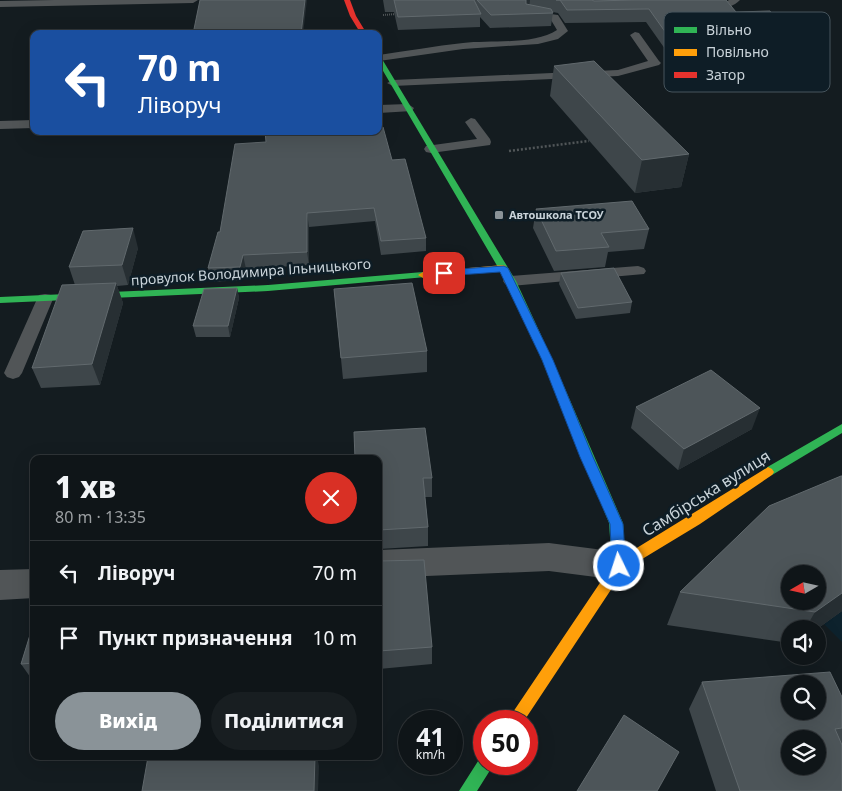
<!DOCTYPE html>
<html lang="uk">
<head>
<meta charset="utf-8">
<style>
  body { margin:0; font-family:"Noto Sans",sans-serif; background:#181e21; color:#f1f3f6; height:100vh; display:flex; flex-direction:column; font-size:19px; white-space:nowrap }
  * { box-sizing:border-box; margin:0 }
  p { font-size:16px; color:#9b9fa2 }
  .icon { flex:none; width:28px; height:28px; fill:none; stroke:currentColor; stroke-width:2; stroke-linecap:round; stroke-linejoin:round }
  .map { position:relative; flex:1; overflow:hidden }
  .drawer { position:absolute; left:30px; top:455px; width:352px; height:305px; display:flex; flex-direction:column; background:#0f1518; border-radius:10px; box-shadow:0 5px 20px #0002,0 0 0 1px #2f3437 }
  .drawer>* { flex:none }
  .hud { position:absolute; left:30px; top:30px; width:352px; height:105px; border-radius:10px; box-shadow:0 5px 20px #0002,0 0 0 1px #2f3437; background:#1a4fa0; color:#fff; overflow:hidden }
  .needle { width:32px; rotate:261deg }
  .buttons { position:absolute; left:781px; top:565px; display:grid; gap:10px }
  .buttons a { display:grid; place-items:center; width:45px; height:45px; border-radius:50%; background:#0f1518; box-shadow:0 5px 20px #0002,0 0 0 1px #2f3437; font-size:25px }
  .speed { position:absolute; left:398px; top:710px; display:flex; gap:10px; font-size:25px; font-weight:700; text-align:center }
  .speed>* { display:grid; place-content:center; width:65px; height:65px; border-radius:50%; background:#0f1518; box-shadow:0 5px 20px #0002,0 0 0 1px #2f3437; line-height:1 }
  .speed small { font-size:12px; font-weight:400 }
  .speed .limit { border:8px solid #d22; background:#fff; color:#111 }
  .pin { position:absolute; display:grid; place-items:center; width:42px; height:42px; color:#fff; margin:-21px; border-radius:10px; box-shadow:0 2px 8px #0006 }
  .me { position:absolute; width:55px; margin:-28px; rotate:356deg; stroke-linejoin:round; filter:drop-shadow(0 0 4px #0008) }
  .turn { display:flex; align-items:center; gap:18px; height:105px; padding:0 25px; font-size:22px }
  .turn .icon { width:65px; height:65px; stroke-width:2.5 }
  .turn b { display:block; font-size:35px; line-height:42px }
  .round { display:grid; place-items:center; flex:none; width:52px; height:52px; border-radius:26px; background:#181e21 }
  .summary { display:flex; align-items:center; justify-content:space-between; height:85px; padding:0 25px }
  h1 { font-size:30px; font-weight:800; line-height:38px }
  .primary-button { display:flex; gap:10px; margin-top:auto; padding:10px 25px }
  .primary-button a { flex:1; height:58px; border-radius:30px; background:#8a9398; color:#fff; font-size:20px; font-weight:800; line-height:58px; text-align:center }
  .primary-button a+a { background:#181e21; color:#f1f3f6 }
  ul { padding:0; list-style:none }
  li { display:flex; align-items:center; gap:15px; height:65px; padding:0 25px; border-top:1px solid #2f3437 }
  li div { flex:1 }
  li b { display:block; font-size:19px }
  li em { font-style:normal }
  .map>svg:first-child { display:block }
  .built { fill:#0d222d }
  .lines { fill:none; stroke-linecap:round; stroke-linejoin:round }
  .path-far1 { stroke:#515658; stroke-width:2; stroke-dasharray:1 1; stroke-linecap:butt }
  .path { stroke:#515658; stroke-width:2.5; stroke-dasharray:2 2; stroke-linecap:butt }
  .lane { fill:#515557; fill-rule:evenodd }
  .street { fill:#515557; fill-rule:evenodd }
  .fast { fill:#30b455; fill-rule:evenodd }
  .slow { fill:#ff9f0a; fill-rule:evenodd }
  .jam { fill:#e5322d; fill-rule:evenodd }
  .wall { fill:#3e464a }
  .shaded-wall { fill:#272f33 }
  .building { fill:#4d5559; stroke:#61696d; fill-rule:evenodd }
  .route { fill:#1a73e8; stroke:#114b97 }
  .poi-dot { fill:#8a9398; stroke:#0e1d26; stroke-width:2 }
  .labels { text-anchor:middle; stroke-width:5; stroke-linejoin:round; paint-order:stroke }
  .far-poi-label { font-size:11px; font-weight:bold; fill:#c9d3d9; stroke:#0e1d26; text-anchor:start }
  .street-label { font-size:14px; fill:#c9d3d9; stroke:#0e1d26 }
  .near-street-label { font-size:16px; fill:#c9d3d9; stroke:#0e1d26 }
  .key { fill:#0e1d26; stroke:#46545c; stroke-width:1 }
  .key-label { font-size:14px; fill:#c9d3d9 }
</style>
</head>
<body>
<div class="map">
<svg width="842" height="791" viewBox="0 0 842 791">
  <rect width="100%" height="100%" fill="#141c20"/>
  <!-- built -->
  <path class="built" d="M842 611V642L824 624Z"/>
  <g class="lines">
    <!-- path-far1 -->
    <path class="path-far1" d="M383 15 397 14"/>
    <!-- path -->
    <path class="path" d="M509 151 589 141"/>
    <!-- lane -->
    <path class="lane" d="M54 0H198L193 3 0 7V1Z
      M729 0H740C732 9 710 13 700 6L705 3 726 2Z
      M529 11 558 15 568 31 558 39 538 44 463 49 379 61V55C407 51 435 46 463 43 490 40 535 45 557 30L551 20 526 16V12Z
      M635 32 639 33 659 61 661 63 659 65 618 76 393 86 387 83 393 80 618 70 648 61 630 35Z
      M408 104 414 108 412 111 379 113V105Z
      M471 118 475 119 490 139 491 142 490 145 431 153 426 152 424 149 426 146 477 139 465 122Z
      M34 120V128L0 129V121Z
      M638 266 644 268 646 271 644 274 511 286 505 284 503 281 505 278 511 276Z
      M45 294 51 295 53 299 22 373 19 377 13 379 7 377 4 373 37 299 39 295Z"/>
    <!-- street -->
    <path class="street" d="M549 543 619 552 631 556 636 566 631 576 619 580 549 571 379 578V550Z
      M34 569V598L0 600V570Z"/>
    <!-- fast -->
    <path class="fast" d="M379 57 382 59 516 281 553 361 623 523 626 566 624 570 619 572 614 570 612 566 609 523 543 361 506 281 379 64Z
      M423 272 426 273V277L268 291 0 303V297L268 285Z
      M842 424V433L772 475H764L762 472 764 469Z
      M484 757V764H494L477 791H459L480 758Z"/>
    <!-- slow -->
    <path class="slow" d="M503 265 506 266V270L423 278 418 275 423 272Z
      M768 467 772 469 774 472 772 475 700 524 624 570 524 721H507L614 562Z"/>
    <!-- jam -->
    <path class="jam" d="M344 0H350L356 16 367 34H361L350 16Z"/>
  </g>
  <!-- wall -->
  <path class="wall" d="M383 0H726L736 12 799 40 795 53 670 56 646 22 565 23 558 13 553 12 551 26 490 28 480 17V27L398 30 394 12H385Z
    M554 66 689 154 681 187 635 193 550 96Z
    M302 134 392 160 426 238V251L381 255 375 221 309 227V265L246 269 243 280 211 282 208 268 220 232 266 142Z
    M536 209 649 229 644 249 608 252 605 267 554 271 533 228Z
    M138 248 128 285 117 286 123 303 100 385 41 388 32 368 75 285 69 267Z
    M561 273 632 302 630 313 576 319 559 284Z
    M237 288 239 298 230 337H196L193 326Z
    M334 289 427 351V372L343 379Z
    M636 407 752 429 678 470 631 428Z
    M379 459 432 478V497H425L428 527V546L379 549Z
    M842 476V611L817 629H790V643L667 625 680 592Z
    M379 561 432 647V664L379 669Z
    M34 622V681H33L21 664Z
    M702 682 842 697V791H716L689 709Z"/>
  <!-- shaded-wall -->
  <path class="shaded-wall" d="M305 0H307L303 34H301Z
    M525 0H530L529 9 524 11Z
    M689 154 681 187 635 193 642 160Z
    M307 213 309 227V265L307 252Z
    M133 228 138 248 128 285 122 265Z
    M243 255 246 269 243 280 240 267Z
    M116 283 123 303 100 385 92 364Z
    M237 288 239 298 230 337 228 326Z
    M760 408 752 429 678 470 684 449Z
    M842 593V611L817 629H805L815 612Z
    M679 752 658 791H657Z
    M315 756H317L319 766 318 791H314Z"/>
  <!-- building -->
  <path class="building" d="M200 0H305L301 34H193Z
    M394 0H474L481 14 398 17Z
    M477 0H526V4L551 9 553 13 491 15Z
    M556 0H592L594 1 634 0H726L736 12 770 11 799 40 673 43 649 9 567 10 560 0Z
    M594 61 689 154 642 160 554 66Z
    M383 127 392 160 405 159 426 238 381 241 374 208 307 213V252L243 255 240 267 208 268 218 232H220L235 144 266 142 265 131H302V134L332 131H379V128Z
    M632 201 649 229 601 233 609 247 556 251 536 209Z
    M133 228 122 265 69 267 83 231Z
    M614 268 632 302 578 308 561 273Z
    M116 283 92 364 32 368 62 285Z
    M412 283 427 351 341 358 334 289Z
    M237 288 228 326H193L204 289Z
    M711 370 760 408 684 449 636 407Z
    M425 428 432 478H423L428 527 379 530V459H355L354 432Z
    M841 476H842V593L815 612 680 592 769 506ZM790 574H818V601H790Z
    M424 560 432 647 379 651V561Z
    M34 622V663L21 664Z
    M830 672 842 697V728L835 729 842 745V791H740L702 682ZM790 684H818V711H790ZM790 739H818V766H790Z
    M624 715 679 752 657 791H577Z
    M168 756H315L314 791H142L148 757Z"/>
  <!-- route -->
  <path class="route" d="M504 266 508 268 553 360 593 457 623 524 626 566 624 570 619 572 614 570 612 566 610 524 580 457 542 360 500 272 444 276 440 273 444 270Z"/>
  <!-- markers -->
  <rect class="poi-dot" x="494" y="210" width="10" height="10" rx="2.5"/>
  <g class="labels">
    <!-- far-poi labels -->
    <g class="far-poi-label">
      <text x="509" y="219">Автошкола ТСОУ</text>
    </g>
    <!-- street labels -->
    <g class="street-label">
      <text transform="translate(251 272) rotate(-4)" y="5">провулок Володимира Ільницького</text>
    </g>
    <!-- near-street labels -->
    <g class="near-street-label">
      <text transform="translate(706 493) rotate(-32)" y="6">Самбірська вулиця</text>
    </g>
  </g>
  <!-- legend -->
  <rect x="664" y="12" width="166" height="80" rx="8" class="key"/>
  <rect x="674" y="27" width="23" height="6" fill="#30b455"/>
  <rect x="674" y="49" width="23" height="7" fill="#ff9f0a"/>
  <rect x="674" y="72" width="23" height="6" fill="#e5322d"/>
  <g class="key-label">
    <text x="706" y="35">Вільно</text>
    <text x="706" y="57">Повільно</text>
    <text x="706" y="80">Затор</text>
  </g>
</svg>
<div class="buttons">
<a><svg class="needle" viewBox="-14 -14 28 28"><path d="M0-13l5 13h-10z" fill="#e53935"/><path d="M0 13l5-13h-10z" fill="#9b9fa2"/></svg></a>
<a><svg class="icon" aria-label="sound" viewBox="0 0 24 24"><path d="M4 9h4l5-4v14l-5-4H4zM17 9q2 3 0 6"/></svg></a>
<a><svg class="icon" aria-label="search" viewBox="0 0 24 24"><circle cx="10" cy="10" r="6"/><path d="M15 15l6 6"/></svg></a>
<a><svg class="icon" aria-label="layers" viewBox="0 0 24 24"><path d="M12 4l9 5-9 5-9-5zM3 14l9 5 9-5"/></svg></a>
</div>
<div class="speed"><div>41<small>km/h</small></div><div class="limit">50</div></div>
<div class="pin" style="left:444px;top:273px;background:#d93025"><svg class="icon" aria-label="arrive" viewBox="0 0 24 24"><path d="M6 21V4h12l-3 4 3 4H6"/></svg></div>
<svg class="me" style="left:619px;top:566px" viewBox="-20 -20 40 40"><circle r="17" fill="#1a73e8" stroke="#fff" stroke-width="3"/><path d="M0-11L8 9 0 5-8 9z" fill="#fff"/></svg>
<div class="hud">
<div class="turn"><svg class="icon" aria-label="left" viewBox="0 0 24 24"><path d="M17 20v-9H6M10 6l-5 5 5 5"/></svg><div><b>70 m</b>Ліворуч</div></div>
</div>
<section class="drawer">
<div class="summary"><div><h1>1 хв</h1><p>80 m · 13:35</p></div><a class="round" style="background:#d93025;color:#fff"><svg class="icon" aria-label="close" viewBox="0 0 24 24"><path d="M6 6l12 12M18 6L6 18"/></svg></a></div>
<ul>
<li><svg class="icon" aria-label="left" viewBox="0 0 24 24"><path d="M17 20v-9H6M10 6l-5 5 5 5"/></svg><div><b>Ліворуч</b></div><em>70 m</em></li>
<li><svg class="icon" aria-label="arrive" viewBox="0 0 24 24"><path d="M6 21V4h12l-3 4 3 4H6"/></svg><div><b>Пункт призначення</b></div><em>10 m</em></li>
</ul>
<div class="primary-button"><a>Вихід</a><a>Поділитися</a></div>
</section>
</div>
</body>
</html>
